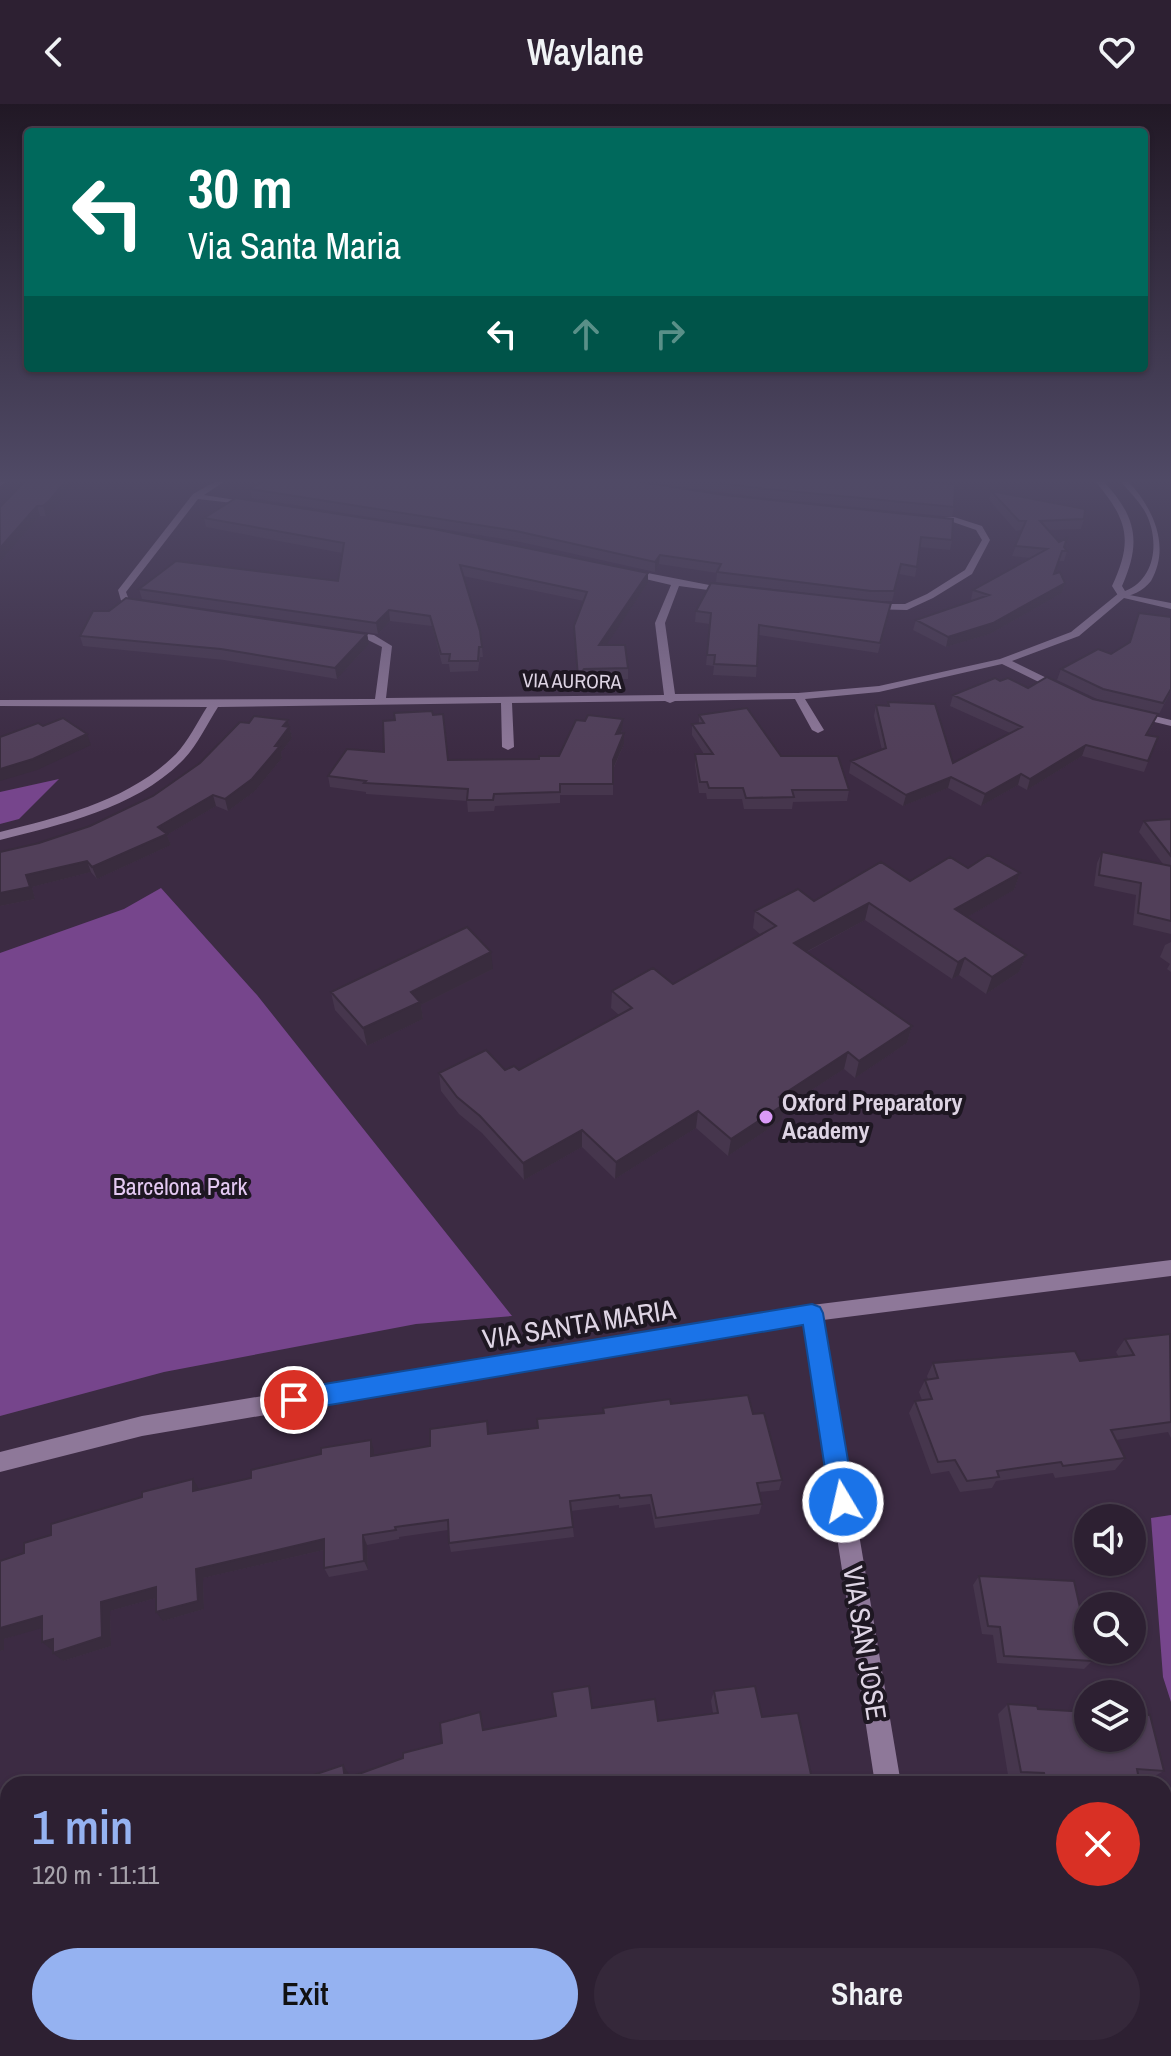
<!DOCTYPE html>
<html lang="en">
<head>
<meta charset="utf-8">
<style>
  body { margin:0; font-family:"Archivo Narrow",sans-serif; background:#35283a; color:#f1f3f6; height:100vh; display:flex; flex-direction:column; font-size:30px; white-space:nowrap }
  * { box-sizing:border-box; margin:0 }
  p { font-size:26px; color:#a7a3ac }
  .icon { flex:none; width:44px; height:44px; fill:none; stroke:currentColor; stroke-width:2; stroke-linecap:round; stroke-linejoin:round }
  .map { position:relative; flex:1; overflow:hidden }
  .details { position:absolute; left:0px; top:1672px; width:1172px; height:280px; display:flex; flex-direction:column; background:#2d2032; border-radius:24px 24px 0 0; box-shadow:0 2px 6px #0004,0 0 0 2px #483e4d }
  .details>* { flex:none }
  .guide { position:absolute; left:24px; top:24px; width:1124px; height:244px; border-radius:8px; box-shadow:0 2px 6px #0004,0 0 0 2px #483e4d; background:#00695c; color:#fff; overflow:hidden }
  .buttons { position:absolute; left:1074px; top:1400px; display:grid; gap:16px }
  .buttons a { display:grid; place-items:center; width:72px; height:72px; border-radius:50%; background:#2d2032; box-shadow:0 2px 6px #0004,0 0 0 2px #483e4d; font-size:40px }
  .pin { position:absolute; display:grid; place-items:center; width:68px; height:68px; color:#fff; margin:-34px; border:4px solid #fff; border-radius:50%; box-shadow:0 2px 8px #0007 }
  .me { position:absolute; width:88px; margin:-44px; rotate:351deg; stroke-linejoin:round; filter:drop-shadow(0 0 6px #0008) }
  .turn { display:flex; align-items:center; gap:28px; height:168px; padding:0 32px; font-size:36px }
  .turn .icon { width:104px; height:104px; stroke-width:2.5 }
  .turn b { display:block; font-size:56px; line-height:68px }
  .lanes { display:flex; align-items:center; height:76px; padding:0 32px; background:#0003; justify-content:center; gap:40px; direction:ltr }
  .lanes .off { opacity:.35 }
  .round { display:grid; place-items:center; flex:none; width:84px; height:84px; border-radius:42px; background:#35283a }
  .summary { display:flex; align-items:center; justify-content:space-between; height:136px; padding:0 32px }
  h1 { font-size:48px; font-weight:600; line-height:60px; color:#95b2f1 }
  .primary-button { display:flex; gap:16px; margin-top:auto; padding:16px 32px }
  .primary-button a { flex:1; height:92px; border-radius:48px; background:#95b2f1; color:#111; font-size:32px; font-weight:600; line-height:92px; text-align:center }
  .primary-button a+a { background:#35283a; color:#f1f3f6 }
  header { display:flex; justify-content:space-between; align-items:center; height:104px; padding:0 32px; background:#2d2032; font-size:36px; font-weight:600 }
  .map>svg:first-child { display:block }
  .green { fill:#76458c }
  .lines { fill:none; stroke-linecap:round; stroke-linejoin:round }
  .minor { fill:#8e7899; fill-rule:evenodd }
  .tertiary { fill:#8e7899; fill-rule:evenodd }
  .wall { fill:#46364d }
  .shaded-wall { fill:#392c3e }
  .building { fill:#513f59; stroke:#392c3e; stroke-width:2 }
  .route { fill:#1a73e8; stroke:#114b97; stroke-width:2 }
  .poi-dot { fill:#da9af7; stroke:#1e1722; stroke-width:3 }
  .labels { text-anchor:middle; stroke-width:8; stroke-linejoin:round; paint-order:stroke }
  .far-street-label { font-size:20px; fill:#ded4e4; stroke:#1e1722 }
  .poi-label { font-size:24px; font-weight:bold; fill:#ded4e4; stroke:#1e1722; text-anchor:start }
  .park-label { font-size:24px; fill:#e4c9f2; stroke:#1e1722 }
  .near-street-label { font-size:28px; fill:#ded4e4; stroke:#1e1722 }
</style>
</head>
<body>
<header><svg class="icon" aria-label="back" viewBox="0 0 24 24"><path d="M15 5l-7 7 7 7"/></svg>Waylane<svg class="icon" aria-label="heart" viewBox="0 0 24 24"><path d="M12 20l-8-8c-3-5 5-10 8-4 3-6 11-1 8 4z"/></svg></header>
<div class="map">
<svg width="1171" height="1952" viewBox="0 0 1171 1952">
  <rect width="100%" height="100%" fill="#3c2b43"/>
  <!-- green -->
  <path class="green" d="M59 675 19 715 0 720V688Z
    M161 784 257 891 512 1212 416 1220 164 1268 0 1312V849L124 805Z
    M1171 1411V1598L1163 1573 1151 1414Z"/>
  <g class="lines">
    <!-- minor -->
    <path class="minor" d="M0 377H7L0 382Z
      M216 377H225L204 391 254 399 250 401 198 395 126 488 129 496 144 499V503L122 500 118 486 193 390Z
      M929 413H954L982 422 990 436 972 470 933 494 907 506 865 505 863 503 868 500H905L927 490 965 466 982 436 976 426 953 418 929 417Z
      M627 465 735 486 730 489 679 482 665 519 675 590 798 589 879 582 1000 555 1071 528 1119 489 1171 499V505L1124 494 1079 532 1012 557 1063 582V586H1055L1002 560 879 588 805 595 824 626 818 629 812 626 795 595 675 597 670 599 665 597 512 599 514 643 508 646 502 643 501 599 218 603C207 620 198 640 184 655 137 704 63 720 0 736V728C61 713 130 696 176 650 188 637 197 619 207 603L0 602V596L375 595 382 543 368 536 342 532V528L346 527 374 531 392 542 386 594 664 591 655 519 671 481 624 470 622 468Z
      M1138 608 1171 616V622L1134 613V609Z
      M1171 1156V1172L823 1216 901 1680H875L804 1219 142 1332 0 1368V1348L142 1312 812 1201Z
      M351 1944H395L391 1952H347Z
      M943 1944H973L976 1952H946Z"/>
    <!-- tertiary -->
    <path class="tertiary" d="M1095 377H1103C1136 412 1142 437 1122 482L1125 487C1157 475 1160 433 1144 406 1137 395 1128 386 1120 377H1128C1153 404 1171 442 1151 477 1143 487 1131 493 1119 493L1112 482C1134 435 1127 415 1095 377Z"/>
  </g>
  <!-- wall -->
  <path class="wall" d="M25 377 53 406 46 412H40L0 458V403Z
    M254 377H635L952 436 950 446 920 443 915 473 899 470 892 497H875L889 509 878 549 759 531 756 573 713 571 714 562 706 561 710 520 695 518 696 507 823 491 716 478 717 469 659 460 655 468 516 437 252 394 250 385 256 381 255 380Z
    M636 377H912L954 403 952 413 757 393Z
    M991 387 1084 415 1081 425 1048 426 1067 447 1064 457H1059L1054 470 1065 479 1062 489 990 530 946 543 913 526 916 516 973 497 971 496 973 486 1031 454 1012 452 1022 426 1016 427 989 396Z
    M204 414 648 479 606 541 628 564V575H584L578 584 574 522 584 497 463 472 482 543 483 553H480L478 567 450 568 449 560H442L432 522 390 517 378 530 142 495 139 485 338 477 342 449 206 423Z
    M1171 513V587L1159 610 1099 596 1057 576 1061 565 1111 550Z
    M367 530 369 540 337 575 224 556 83 542 80 532Z
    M1000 577 1028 584 1093 595 1153 621 1147 631 1158 633 1144 668 1082 652 1027 686 1018 681 981 702 948 684 903 702 849 669 851 657 882 646 874 612 876 601 887 602 888 598 953 659 1010 629 950 602 953 591Z
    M433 611 448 656 539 655 559 652 622 626 621 630 624 640 613 666V691H560V699L495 702 494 707 468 708 467 697 366 690V688L330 683 328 672 384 648 395 616Z
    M699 611 849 686 847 697 793 698 792 705H744L742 695H707L706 689H699L695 661V650H704L692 631V620L699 619Z
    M288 616 292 634 281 648 282 654 255 687 228 707 216 702 167 731 171 741 97 775 91 768 32 783 35 795 0 802V748L39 739 90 722 153 692 200 659 249 619Z
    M1171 715V830L1133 821 1136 791 1094 782 1097 759 1102 748 1163 760 1139 728 1144 717Z
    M968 764 1020 769 1014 786 967 813 1026 851 1019 868 986 890 959 871 952 875 865 816 807 848 912 922 907 939 855 974 844 965 784 1004 782 1016 728 1052 696 1024 615 1075 582 1043 524 1076 482 1029 459 1010 441 987 439 969 519 966 619 911 611 904 612 887 673 880 761 831 753 824 755 807 814 797Z
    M1171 838V868L1167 865 1170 860 1160 853 1165 841Z
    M493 865 421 901 423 915 367 942 335 906 331 888Z
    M1171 1231V1334L1168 1328 1116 1336 1125 1354 1115 1366 1055 1374 1053 1369 996 1377 992 1384 960 1388 949 1367 931 1370 909 1309 915 1297 922 1296 919 1288 925 1276 928 1275 927 1272 933 1259 1080 1257 1119 1253 1116 1248 1125 1235Z
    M671 1300 753 1310 782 1376 779 1386 759 1388 762 1400 759 1410 655 1424 650 1400 619 1404V1401L571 1407 574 1433 451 1448 449 1439 448 1426 399 1433V1435L367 1441 368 1466 329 1473 324 1464V1446L203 1474 204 1505 163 1517 156 1494 110 1507 111 1542 63 1557 52 1546 42 1523 4 1535V1546L0 1547 24 1449 199 1386 374 1347V1352L430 1342 488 1330 538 1324 603 1309V1304Z
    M979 1472 1092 1557 1084 1565 997 1559 993 1531 982 1530 973 1481Z
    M714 1587 762 1613 813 1680H293L349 1670 350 1673 403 1654 442 1639 482 1618 484 1626 555 1613 552 1588 592 1604 658 1617 713 1609 711 1597Z
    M1008 1600 1038 1605 1164 1667 1149 1675H1139L1140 1680H1032V1678L1009 1677 998 1610Z"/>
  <!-- shaded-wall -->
  <path class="shaded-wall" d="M65 377H75L53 406 46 412 43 402Z
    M37 402 40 412 0 458V444Z
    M660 451 659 460 655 468V458Z
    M648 469V479L599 552V541Z
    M1065 479 1062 489 990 530 946 543 948 533Z
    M389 506 390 517 378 530 376 519Z
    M367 530 369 540 337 575 335 564Z
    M584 565V575L578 584V573Z
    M623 615 622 626 616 641V630Z
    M288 616 292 634 281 648 282 654 255 687 228 707 225 695 275 642 283 622Z
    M624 629V640L612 667 613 656Z
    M87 630 91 641 37 666 0 677V665Z
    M1086 641 1082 652 1027 686 1030 675Z
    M1021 670 1018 681 981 702 985 690Z
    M951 673 948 684 903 702 906 691Z
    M213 691 216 702 167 731 171 741 97 775 92 763Z
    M87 757 91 768 32 783 35 795 0 802V789L26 771Z
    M1020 769 1014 786 950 823 955 805Z
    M869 799 865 816 791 856 794 839Z
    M491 848 493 865 421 901 423 915 367 942 363 924 411 888Z
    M1026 851 1019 868 986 890 992 873Z
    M965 854 959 871 952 875 958 858Z
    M912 922 907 939 855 974 859 957Z
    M848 948 844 965 784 1004 782 1016 728 1052 731 1035 779 993Z
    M698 1007 696 1024 615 1075 616 1058Z
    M582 1026V1043L524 1076 523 1059Z
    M371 1336 374 1347V1363L371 1352Z
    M193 1375 199 1385V1397L193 1387Z
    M363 1431 367 1441 368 1466 364 1457Z
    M324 1435 328 1445 203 1474 204 1505 163 1517 156 1508 196 1465Z
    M156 1483 163 1492 110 1507 111 1542 63 1557 53 1549 101 1498Z
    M42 1512 52 1521 4 1535V1546L0 1547V1524Z
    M53 1535 62 1543 52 1546 42 1538Z
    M343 1661 349 1670 351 1680 345 1675Z
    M0 1795 8 1798V1831L1 1829Z
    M24 1944H42L41 1945V1952H25Z
    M96 1944H114L98 1952H80Z"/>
  <!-- building -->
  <path class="building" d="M25 377H65L50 396 43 402H37L0 444V403Z
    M263 377H635L724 391 953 415 952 436 921 433 917 463 901 460 894 487H871L717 468 721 460 660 451 655 458 516 427 250 385Z
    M705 377H912L955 380 954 403 758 384Z
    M991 387 1085 405 1084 415 1040 417 1059 438 1067 434 1064 443 1067 447H1062L1054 470 1060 468 1065 479 993 519 948 533 916 516 989 491 973 486 1047 445 1015 442 1026 417H1019Z
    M236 394 434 425 648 469 599 541H625L628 564 584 565 578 573 574 522 587 488 460 461 480 527 482 543H479L478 557H449L450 550H441L430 512 389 506 376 519 139 485 176 457 338 477 344 439 204 414Z
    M711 479 891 499 880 539 759 521 757 562 714 560 715 551H707L711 509 696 507Z
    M126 494 367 530 335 564 221 545 80 532 93 507H109Z
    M1139 509 1171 513V585L1163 599 1103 585 1061 565 1098 545 1111 550 1130 538Z
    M1047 573 1093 595 1158 610 1146 631 1158 633 1148 657 1086 641 1030 675 1021 670 985 690 951 673 906 691 851 657 886 644 876 601 889 602 888 598 935 600 953 659 1022 623 953 591 995 574 1000 577 1008 574 1028 584Z
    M747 604 781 652H838L849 686H792L794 693 746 694 743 684H709L707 678H700L695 650H713L692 620 704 619 699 611Z
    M432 607 433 611 443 610 448 656 539 655V652H559L576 616 585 617 588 611 623 615 616 630 624 629 613 656V680H560V688L494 690 493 696H467L468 685 364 679 366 677 328 672 347 645 384 648 383 617 395 616 394 609Z
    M254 612 288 616 283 622 289 623 275 642H280L252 675 225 695 213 691 158 723 167 730 92 763 87 757 26 771 30 783 0 789V748L39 739 90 722 153 692 200 659 240 618 249 619Z
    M63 614 87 630 33 655 0 665V633L38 619 43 622Z
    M1171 715V752L1144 717Z
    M1102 748 1171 762V817L1138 809 1141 779 1099 771Z
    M988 751 1020 769 955 805 1026 851 992 873 965 854 958 858 869 799 794 839 912 922 859 957 848 948 779 993 786 999 731 1035 698 1007 616 1058 582 1026 523 1059 480 1012 457 993 439 969 486 946 505 966 514 962 519 966 632 904 612 887 653 864 673 880 776 822 755 807 798 785 814 797 881 758 910 777 950 753 968 764Z
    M467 823 491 848 411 888 420 898 363 924 331 888Z
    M1170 1230 1171 1318 1111 1326 1125 1354 1063 1362 1061 1358 997 1367 999 1373 967 1377 955 1356 938 1358 915 1297 932 1295 925 1276 938 1274 933 1259 1075 1247 1080 1257 1134 1251 1125 1235Z
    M748 1291 753 1310 764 1309 782 1376 757 1379 762 1400 656 1414 651 1391 620 1394 619 1391 570 1397 573 1423 449 1439 448 1416 395 1423 396 1426 363 1431 364 1457 324 1464V1435L196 1465 198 1497 156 1508V1483L101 1498 102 1533 53 1549V1535L42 1538V1512L0 1524V1457L24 1449V1439L51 1431V1420L142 1393V1388L193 1375V1387L251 1374V1366L321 1350V1344L371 1336V1352L430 1342V1325L487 1317 488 1330 538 1324 537 1315 604 1309 603 1304 670 1295 671 1300Z
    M979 1472 1074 1477 1088 1539V1546H1090L1092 1557 1004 1552 1000 1523 988 1522Z
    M589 1582 592 1604 655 1595 658 1617 718 1609 714 1587 755 1582 762 1613 798 1609 813 1680H293V1678L343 1661 345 1675 403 1654V1649L442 1639 440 1619 480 1608 483 1626 556 1612 552 1588Z
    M1008 1600 1037 1602 1038 1605 1088 1608V1634H1132V1610L1150 1611 1164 1667 1137 1665 1140 1680H1046L1044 1669 1021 1668Z
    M1164 1779H1171V1894H1164Z
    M0 1822 1 1829 8 1826V1944H24L25 1952H0Z
    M80 1944H96L80 1952Z"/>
  <!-- sky -->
  <linearGradient id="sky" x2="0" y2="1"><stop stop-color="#211825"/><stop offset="0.58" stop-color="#504a66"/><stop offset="1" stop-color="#504a66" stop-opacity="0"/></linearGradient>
  <rect width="1171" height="650" fill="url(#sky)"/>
  <!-- route -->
  <path class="route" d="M812 1200 820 1203 823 1209 855 1398 851 1406 843 1410 834 1406 830 1398 803 1221 294 1307 286 1304 282 1296 286 1289 294 1285Z"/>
  <!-- markers -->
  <circle class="poi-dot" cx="766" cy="1013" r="8"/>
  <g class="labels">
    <!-- far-street labels -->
    <g class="far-street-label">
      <text transform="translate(572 577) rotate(1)" y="7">VIA AURORA</text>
    </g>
    <!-- poi labels -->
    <g class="poi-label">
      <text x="782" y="1007">Oxford Preparatory<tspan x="782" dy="28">Academy</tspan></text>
    </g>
    <!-- park labels -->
    <g class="park-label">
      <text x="180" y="1091">Barcelona Park</text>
    </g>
    <!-- near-street labels -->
    <g class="near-street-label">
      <text transform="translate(579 1220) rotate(-9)" y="10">VIA SANTA MARIA</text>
      <text transform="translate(865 1539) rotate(81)" y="10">VIA SAN JOSE</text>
    </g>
  </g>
</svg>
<div class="buttons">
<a><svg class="icon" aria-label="sound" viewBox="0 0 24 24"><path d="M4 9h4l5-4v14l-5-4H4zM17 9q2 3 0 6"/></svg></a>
<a><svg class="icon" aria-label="search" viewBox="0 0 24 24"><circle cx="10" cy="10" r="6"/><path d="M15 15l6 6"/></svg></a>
<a><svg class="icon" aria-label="layers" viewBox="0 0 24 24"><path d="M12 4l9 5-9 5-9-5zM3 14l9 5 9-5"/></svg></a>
</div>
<div class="pin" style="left:294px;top:1296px;background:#d93025"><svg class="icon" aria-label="arrive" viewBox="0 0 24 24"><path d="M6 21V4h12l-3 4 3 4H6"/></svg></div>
<svg class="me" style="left:843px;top:1398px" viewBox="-20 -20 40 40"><circle r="17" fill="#1a73e8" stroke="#fff" stroke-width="3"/><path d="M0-11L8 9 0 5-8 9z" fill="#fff"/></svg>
<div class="guide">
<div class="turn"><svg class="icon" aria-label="left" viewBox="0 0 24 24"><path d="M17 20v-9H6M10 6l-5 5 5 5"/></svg><div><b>30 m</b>Via Santa Maria</div></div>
<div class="lanes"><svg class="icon" aria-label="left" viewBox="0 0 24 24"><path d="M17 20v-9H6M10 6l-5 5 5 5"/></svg><svg class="icon off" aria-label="ahead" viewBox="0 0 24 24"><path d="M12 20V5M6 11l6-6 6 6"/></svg><svg class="icon off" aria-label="right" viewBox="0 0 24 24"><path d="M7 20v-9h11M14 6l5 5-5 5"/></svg></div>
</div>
<section class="details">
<div class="summary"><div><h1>1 min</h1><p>120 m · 11:11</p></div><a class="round" style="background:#d93025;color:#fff"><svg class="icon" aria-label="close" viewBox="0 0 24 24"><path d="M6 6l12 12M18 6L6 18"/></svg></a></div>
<div class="primary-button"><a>Exit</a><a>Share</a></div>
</section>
</div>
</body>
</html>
